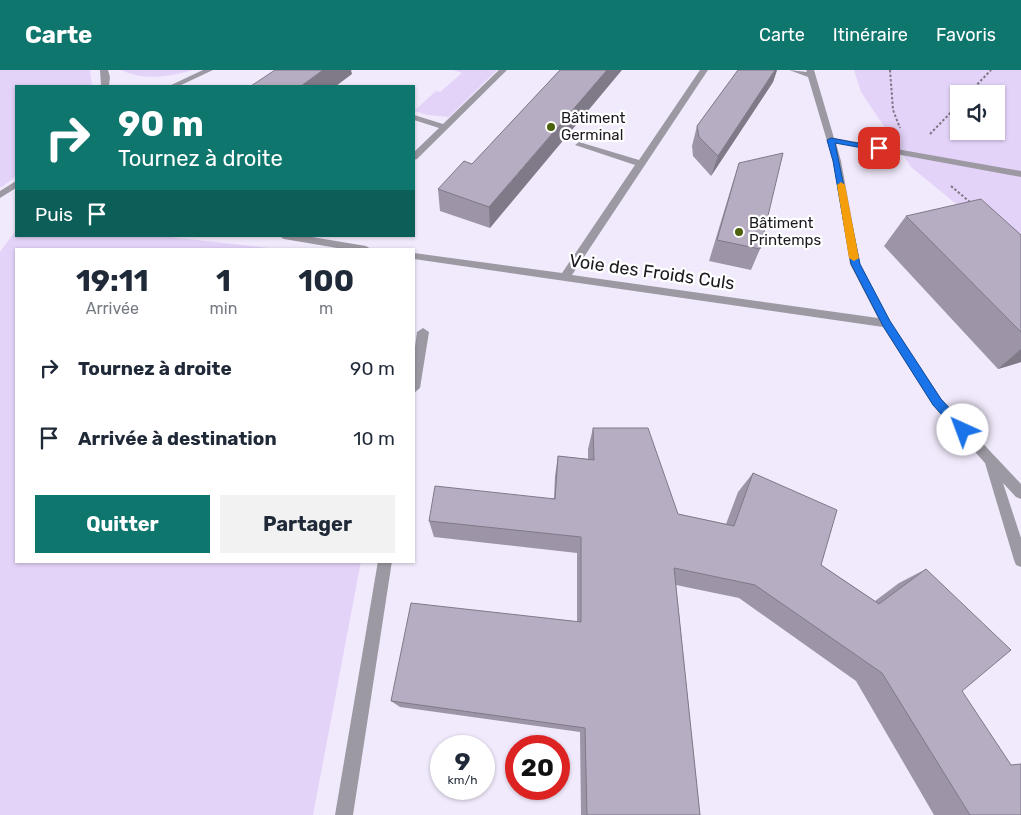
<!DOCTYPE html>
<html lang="fr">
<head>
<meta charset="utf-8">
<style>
  body { margin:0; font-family:Rubik,sans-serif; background:#f2f2f3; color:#1f2937; height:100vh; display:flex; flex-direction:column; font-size:19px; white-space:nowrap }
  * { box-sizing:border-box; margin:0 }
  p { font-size:16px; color:#747a83 }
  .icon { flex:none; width:28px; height:28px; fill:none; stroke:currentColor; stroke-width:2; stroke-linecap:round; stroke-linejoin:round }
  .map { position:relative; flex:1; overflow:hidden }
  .details { position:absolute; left:15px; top:178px; width:400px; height:315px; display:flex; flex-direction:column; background:#fff; border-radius:0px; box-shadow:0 1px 4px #0004 }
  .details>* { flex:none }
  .banner { position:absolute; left:15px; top:15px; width:400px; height:152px; border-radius:0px; box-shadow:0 1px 4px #0004; background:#0f766e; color:#fff; overflow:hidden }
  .controls { position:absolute; left:950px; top:15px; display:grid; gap:10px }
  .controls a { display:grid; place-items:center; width:55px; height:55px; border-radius:0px; background:#fff; box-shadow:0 1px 4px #0004; font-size:25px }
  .speed { position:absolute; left:430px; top:665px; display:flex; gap:10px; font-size:25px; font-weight:700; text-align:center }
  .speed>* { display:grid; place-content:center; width:65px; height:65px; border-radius:50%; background:#fff; box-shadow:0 1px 4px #0004; line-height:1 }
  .speed small { font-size:12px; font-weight:400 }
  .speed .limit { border:8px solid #d22; background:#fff; color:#111 }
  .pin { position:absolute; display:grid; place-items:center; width:42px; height:42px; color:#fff; margin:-21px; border-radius:10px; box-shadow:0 2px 8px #0006 }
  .me { position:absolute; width:55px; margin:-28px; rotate:317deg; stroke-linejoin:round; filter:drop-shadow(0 0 4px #0008) }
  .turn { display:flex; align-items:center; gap:18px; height:105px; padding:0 20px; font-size:22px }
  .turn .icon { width:65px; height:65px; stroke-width:2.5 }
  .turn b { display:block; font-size:35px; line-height:42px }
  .then { display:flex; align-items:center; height:48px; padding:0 20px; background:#0003; gap:10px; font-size:19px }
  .eta { display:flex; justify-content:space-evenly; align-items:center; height:85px; text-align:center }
  .eta b { font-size:30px; font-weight:700; line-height:35px }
  .action { display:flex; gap:10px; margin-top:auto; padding:10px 20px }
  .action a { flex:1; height:58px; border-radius:0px; background:#0f766e; color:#fff; font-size:20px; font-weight:700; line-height:58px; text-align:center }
  .action a+a { background:#f2f2f3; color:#1f2937 }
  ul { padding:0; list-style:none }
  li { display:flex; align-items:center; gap:15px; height:70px; padding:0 20px }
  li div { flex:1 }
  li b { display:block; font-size:19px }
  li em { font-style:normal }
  header { display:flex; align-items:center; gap:30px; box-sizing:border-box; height:70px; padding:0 25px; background:#0f766e; color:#fff }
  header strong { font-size:24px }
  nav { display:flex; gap:28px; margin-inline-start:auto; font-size:18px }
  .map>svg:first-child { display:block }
  .green { fill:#e3d3f9; fill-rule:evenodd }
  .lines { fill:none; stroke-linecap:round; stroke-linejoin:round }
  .path { stroke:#7d7884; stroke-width:2; stroke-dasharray:2.5 2; stroke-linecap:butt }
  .minor { fill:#9d99a3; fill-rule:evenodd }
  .wall { fill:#9d95a7 }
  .shaded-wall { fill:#7f7988 }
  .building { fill:#b6adc2; stroke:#7f7988 }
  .route { fill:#1a73e8; stroke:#114b97 }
  .slow { fill:#f59e0b }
  .poi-dot { fill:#4b610d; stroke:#fff; stroke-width:2 }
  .labels { text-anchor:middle; stroke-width:4.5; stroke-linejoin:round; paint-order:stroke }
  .far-poi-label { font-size:15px; fill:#1c1920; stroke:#fff; text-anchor:start }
  .street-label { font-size:18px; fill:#1c1920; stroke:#fff }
</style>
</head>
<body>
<header>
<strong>Carte</strong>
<nav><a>Carte</a><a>Itinéraire</a><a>Favoris</a></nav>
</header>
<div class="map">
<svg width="1021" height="745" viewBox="0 0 1021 745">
  <rect width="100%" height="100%" fill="#f1eafc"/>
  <!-- green -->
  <path class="green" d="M0 0H90L92 16H16V106L2 117H0Z
    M121 0H193C168 7 145 11 121 0Z
    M453 0H497L449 47 428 45 414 41 436 21 440 22 462 3Z
    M854 0H1021V187L911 97 861 22ZM959 24H996V61H959Z
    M16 160V166H160L278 179H16V491H361L313 745H0V182Z"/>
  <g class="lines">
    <!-- path -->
    <path class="path" d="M890 0 893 40 900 58
      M968 24 991 0
      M930 64 959 34
      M951 116 971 133"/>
    <!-- minor -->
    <path class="minor" d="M100 0H108L110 7 109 16H101Z
      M203 0H213L179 16H169Z
      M499 0H507L417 89 414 90V82L439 58 414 50V45L443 54Z
      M700 0H708L572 205 878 248 850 194 833 91 808 7 789 0 807 2 806 0H814L834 68 1021 101V107L836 73 841 91 860 194 890 251 941 329 1021 414V429L1016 427 1003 413 1021 468V497L1016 495 1014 490 985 393 933 335 883 257 414 189V183L562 203 635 95 575 75 579 72 639 90Z
      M16 111V118L0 128V121Z
      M279 166H306L366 176 371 179H343L284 169Z
      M423 258 429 262 420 318 414 323V284L417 262Z
      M378 491H392L353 745H335Z"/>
  </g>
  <!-- wall -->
  <path class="wall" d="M560 0 490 158 440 141 438 119 472 94Z
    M738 0H777L773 12 711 106 693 86 692 76 697 56Z
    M739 93 760 179 751 200 709 191 732 115Z
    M906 146 1021 165V292L998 299 884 176Z
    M593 358 678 444 726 454 738 422 753 403 821 495 875 531 899 513 926 499 962 621 1021 745H934L856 611 739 528 676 515 700 745H581L580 662 400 637 391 631 577 552V483L434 467 429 451 554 428 555 406 558 386 588 389V379Z"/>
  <!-- shaded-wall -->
  <path class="shaded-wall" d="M323 0H351L352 4 336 16H301Z
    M607 0H622L490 158 489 137Z
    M775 0H777L773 12 711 106 718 86Z
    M1021 279V292L998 299Z"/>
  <!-- building -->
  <path class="building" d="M275 0H323L301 16H251Z
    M560 0H607L489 137 438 119 464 91 472 94Z
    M738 0H775L718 86 699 67 697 56Z
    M783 83 760 179 717 170 739 93Z
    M981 129 1021 165V262L906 146Z
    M593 358H648L678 444 734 456 753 403 837 440 821 495 879 534 926 499 1011 580 962 621 1011 695 1021 694V745H970L882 603 755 515 674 498 700 745H587L585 658 391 631 411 533 581 552V467L429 451 435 416 555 429 558 386 594 390Z"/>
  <!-- route -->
  <path class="route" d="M831 68 883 78 879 81 835 73 860 194 890 251 941 329 967 357V364H959L933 335 883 256 851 194 833 91 827 70Z"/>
  <!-- slow -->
  <path class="slow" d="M841 112 845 115 859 188 854 191 849 188 837 115Z"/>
  <!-- markers -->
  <g class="poi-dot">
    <circle cx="551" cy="57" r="5"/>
    <circle cx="739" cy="162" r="5"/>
  </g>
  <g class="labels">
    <!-- far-poi labels -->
    <g class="far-poi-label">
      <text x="561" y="53">Bâtiment<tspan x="561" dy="17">Germinal</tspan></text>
      <text x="749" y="158">Bâtiment<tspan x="749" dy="17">Printemps</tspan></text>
    </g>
    <!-- street labels -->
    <g class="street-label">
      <text transform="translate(652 202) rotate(8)" y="6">Voie des Froids Culs</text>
    </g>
  </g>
</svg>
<div class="controls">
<a><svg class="icon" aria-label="sound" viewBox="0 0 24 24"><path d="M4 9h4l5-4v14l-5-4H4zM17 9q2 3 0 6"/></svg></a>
</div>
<div class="speed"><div>9<small>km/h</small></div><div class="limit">20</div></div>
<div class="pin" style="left:879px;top:78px;background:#d93025"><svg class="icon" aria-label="arrive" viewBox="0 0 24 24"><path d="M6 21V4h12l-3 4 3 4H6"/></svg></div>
<svg class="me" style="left:963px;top:360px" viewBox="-20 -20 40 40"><circle r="19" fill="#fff"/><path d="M0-13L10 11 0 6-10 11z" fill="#1a73e8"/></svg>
<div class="banner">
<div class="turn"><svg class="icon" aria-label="right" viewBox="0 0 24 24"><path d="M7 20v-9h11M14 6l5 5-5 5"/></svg><div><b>90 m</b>Tournez à droite</div></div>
<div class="then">Puis<svg class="icon" aria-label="arrive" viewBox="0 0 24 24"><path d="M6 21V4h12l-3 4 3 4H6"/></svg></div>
</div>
<section class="details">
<div class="eta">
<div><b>19:11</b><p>Arrivée</p></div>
<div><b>1</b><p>min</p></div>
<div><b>100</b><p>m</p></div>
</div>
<ul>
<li><svg class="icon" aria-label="right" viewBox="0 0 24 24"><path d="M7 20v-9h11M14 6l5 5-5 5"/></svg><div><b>Tournez à droite</b></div><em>90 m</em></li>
<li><svg class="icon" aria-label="arrive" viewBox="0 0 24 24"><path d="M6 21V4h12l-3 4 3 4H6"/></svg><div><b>Arrivée à destination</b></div><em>10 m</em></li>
</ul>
<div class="action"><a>Quitter</a><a>Partager</a></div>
</section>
</div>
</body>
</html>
